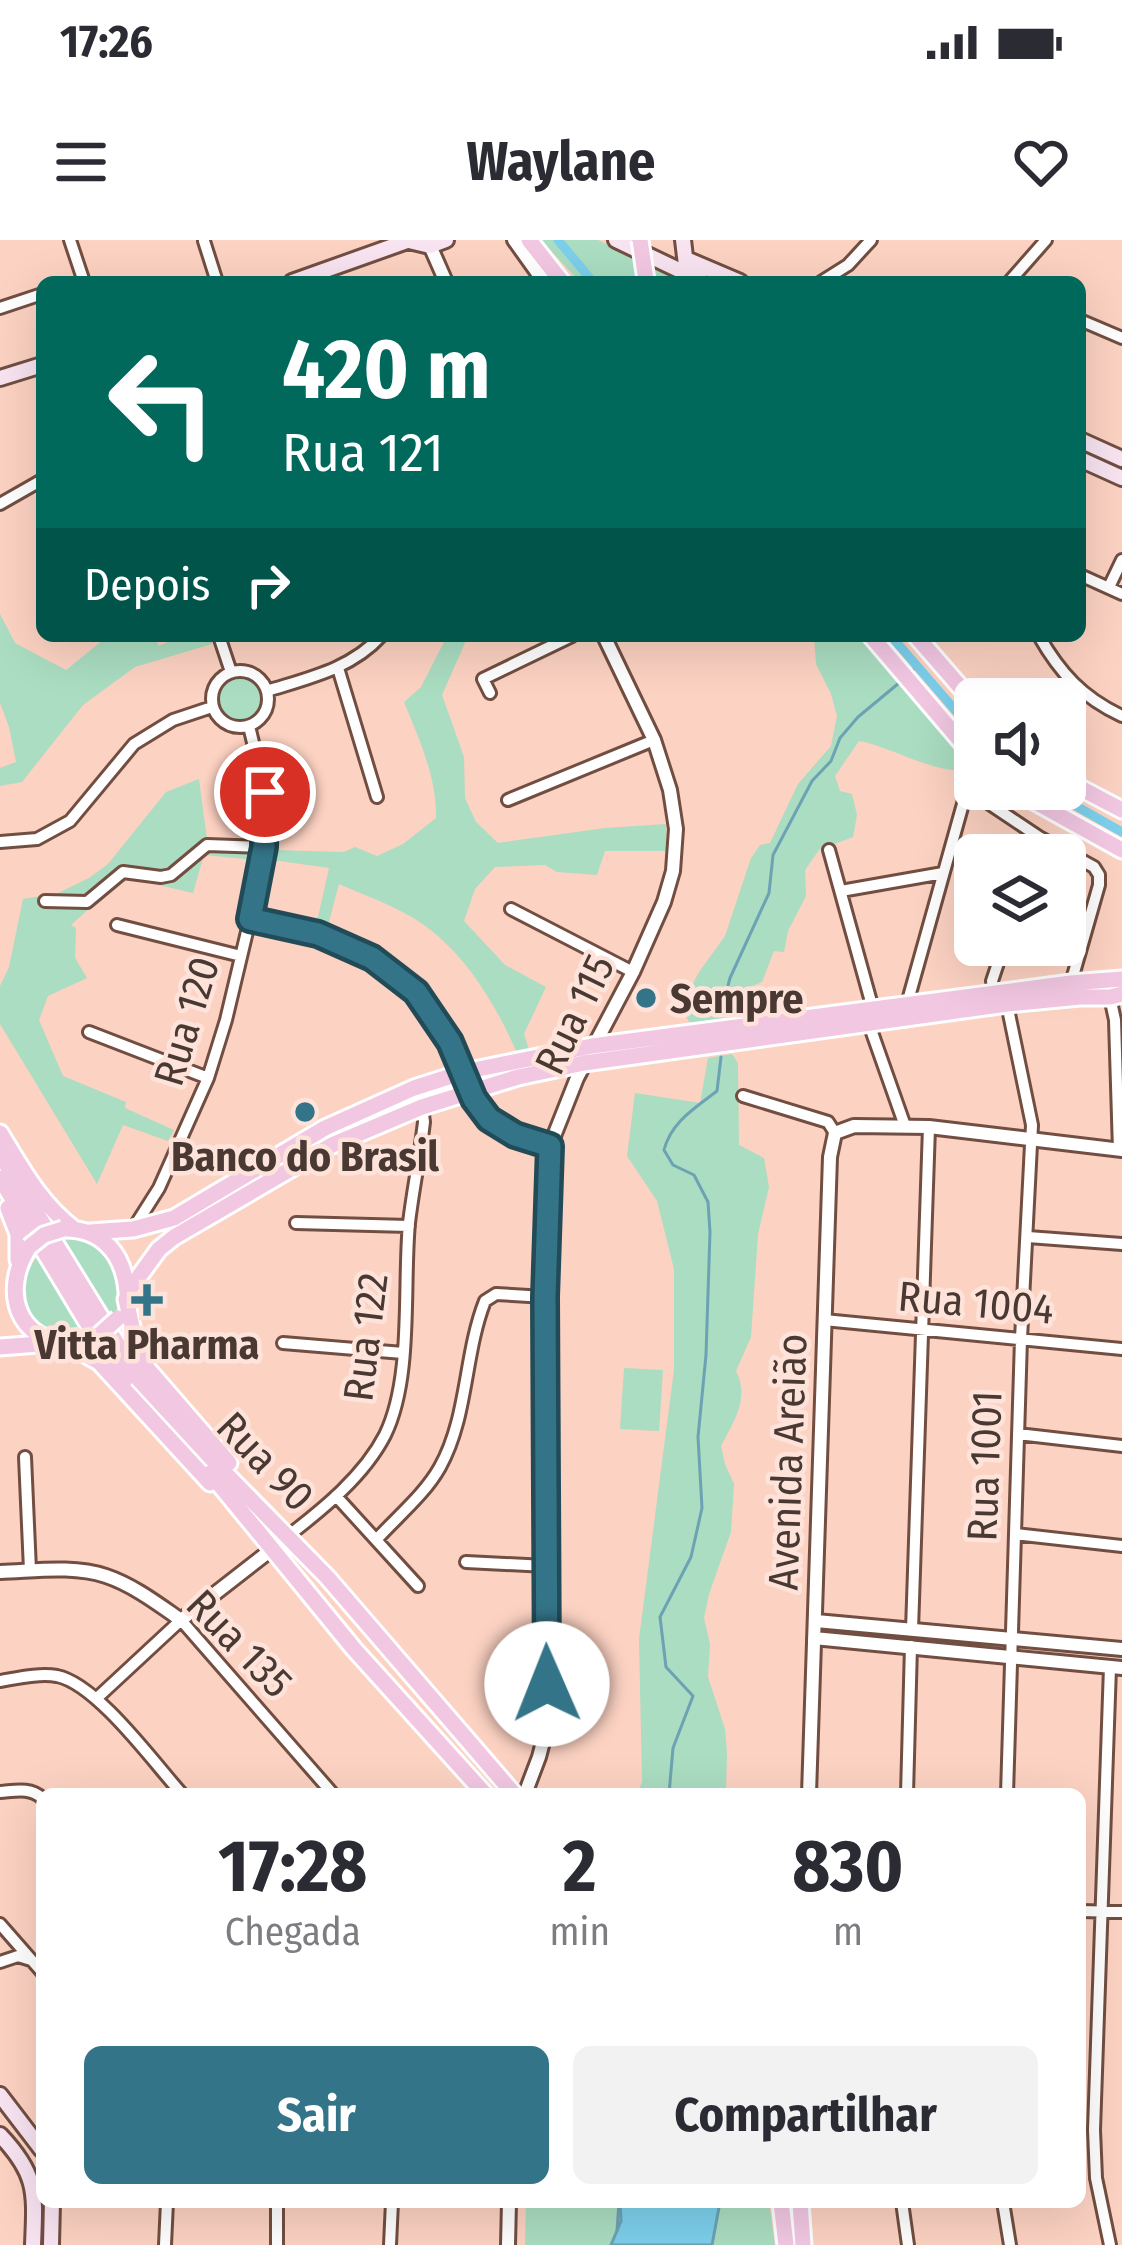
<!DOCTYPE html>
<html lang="pt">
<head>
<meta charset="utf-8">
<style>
  body { margin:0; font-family:"Fira Sans Condensed",sans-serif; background:#f2f2f3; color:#2b2b33; height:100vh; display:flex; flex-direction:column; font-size:45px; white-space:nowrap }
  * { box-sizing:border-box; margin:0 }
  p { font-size:39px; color:#7c7c81 }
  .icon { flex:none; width:66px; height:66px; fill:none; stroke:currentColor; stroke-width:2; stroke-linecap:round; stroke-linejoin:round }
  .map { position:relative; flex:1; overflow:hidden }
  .panel { position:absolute; left:36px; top:1548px; width:1050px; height:420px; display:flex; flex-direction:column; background:#fff; border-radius:18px; box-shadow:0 12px 48px #0002 }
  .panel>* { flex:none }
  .hud { position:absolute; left:36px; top:36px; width:1050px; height:366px; border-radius:18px; box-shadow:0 12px 48px #0002; background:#00695c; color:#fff; overflow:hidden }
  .fabs { position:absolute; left:954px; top:438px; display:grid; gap:24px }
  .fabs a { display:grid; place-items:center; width:132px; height:132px; border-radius:18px; background:#fff; box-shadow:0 12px 48px #0002; font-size:60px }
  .pin { position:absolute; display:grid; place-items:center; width:102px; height:102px; color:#fff; margin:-51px; border:6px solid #fff; border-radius:50%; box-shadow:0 3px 12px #0007 }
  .me { position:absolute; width:132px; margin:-66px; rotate:359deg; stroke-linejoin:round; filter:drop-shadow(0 0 9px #0008) }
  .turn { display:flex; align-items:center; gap:42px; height:252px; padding:0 48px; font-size:54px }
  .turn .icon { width:156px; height:156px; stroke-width:2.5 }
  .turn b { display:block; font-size:84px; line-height:102px }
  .then { display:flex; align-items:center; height:114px; padding:0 48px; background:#0003; gap:24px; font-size:45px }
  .eta { display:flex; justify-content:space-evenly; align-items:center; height:204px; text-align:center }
  .eta b { font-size:72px; font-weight:700; line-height:84px }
  .primary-button { display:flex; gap:24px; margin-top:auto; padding:24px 48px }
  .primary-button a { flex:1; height:138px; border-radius:18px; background:#347488; color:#fff; font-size:48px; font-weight:700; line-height:138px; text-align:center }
  .primary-button a+a { background:#f2f2f3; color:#2b2b33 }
  .status { display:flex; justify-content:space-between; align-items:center; height:84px; padding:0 60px; background:#fff; direction:ltr }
  .status svg { height:33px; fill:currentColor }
  header { display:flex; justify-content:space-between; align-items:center; height:156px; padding:0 48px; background:#fff; font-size:54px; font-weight:700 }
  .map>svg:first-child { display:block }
  .green { fill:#aaddc1 }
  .water { fill:#7ccfeb; stroke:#6da2b4; stroke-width:3 }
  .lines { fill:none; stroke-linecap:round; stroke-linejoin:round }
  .stream { stroke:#6da2b4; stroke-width:3 }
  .canal { stroke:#7ccfeb; stroke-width:9 }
  .minor-casing { stroke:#714e41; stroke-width:16 }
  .tertiary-casing { stroke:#714e41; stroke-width:18 }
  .secondary-casing { stroke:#714e41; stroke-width:20 }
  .primary-casing { stroke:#fff; stroke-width:21 }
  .minor { stroke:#fff; stroke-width:10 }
  .tertiary { stroke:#fff; stroke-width:12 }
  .secondary { stroke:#f8e3f1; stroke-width:14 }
  .primary { stroke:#f2c7e2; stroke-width:15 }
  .primary-bridge-casing { stroke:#fff; stroke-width:21; stroke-linecap:butt }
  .primary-bridge { stroke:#f2c7e2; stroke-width:15 }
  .route-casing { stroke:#224b58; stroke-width:30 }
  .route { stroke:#347488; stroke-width:21 }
  .poi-dot { fill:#347488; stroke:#fde3da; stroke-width:4.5 }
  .labels { text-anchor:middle; stroke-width:9; stroke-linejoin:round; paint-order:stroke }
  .poi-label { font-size:42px; font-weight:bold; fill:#493932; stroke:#fde3da }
  .street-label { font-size:42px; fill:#493932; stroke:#fde3da }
</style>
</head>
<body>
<div class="status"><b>17:26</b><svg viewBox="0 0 49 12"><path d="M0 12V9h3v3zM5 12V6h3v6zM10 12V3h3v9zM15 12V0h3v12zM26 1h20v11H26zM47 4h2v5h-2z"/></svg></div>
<header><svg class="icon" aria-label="menu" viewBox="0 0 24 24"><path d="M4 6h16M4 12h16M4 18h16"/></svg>Waylane<svg class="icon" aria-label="heart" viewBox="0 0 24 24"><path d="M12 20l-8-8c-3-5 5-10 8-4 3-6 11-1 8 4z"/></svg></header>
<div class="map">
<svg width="1122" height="2005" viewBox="0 0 1122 2005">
  <rect width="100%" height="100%" fill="#fcd2c2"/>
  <!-- green -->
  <path class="green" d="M541 0H598L679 38 680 42H580Z
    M0 374 15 403 66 430 108 396H153L159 406 181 396H208L212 404 135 427 83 465 22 542 0 546V528L16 522 9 487 0 463Z
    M447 396H468L442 455 464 517 465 558 476 582 498 603 605 588 666 584 667 611H605L597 635 557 632 545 625 495 627 475 649 464 681 505 725 546 747 524 794 529 810 517 813C496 765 467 716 424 685 399 667 366 656 339 644L326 693 315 690 329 628 272 620 274 610 344 612 355 607 377 616 403 604 436 578C437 537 419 499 404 462L421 447Z
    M814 396H859L975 529C936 537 897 508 859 501L835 536 840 551 852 554 857 575 853 597 819 610 805 630 806 656 788 691 784 712 774 711 762 742 745 749 742 778 692 786 680 768 699 732 725 696 751 618 760 605 770 603 798 544 831 506 837 476 831 454 816 424Z
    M219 459a21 21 0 1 1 42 0a21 21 0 1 1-42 0Z
    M199 539 207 599 256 604 255 620 204 615 193 653 124 637 71 685 76 688 75 718 87 738 48 756 39 780 63 836 126 862 125 868 174 890 168 901 123 885 97 944 0 784V746L9 727 23 659 58 653 89 638 108 624 166 552Z
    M732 814 738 823 739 905 764 918 769 947 758 994 751 1097 736 1131C750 1158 734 1181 721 1206L725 1224 734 1244 731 1292 709 1354 704 1378 710 1404 708 1437 725 1489 727 1514 726 1554H637L642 1542 639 1399 674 1130V1029L657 961 627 916 635 853 700 863 708 818Z
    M74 996 91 998 108 1010 122 1051 118 1067 110 1080 62 999Z
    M39 1015 86 1095C36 1103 3 1054 39 1015Z
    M624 1128 663 1130 659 1191 620 1189Z
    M526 1962H769L775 2005H525Z"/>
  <!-- water -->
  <path class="water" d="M620 1962H720L712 2005H611L621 1981Z"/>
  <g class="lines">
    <!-- stream -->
    <path class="stream" d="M914 429 916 426
      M723 765 730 738 769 653 773 615 812 541 831 521 840 498 858 477 899 443
      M669 1554 673 1508 693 1456 666 1427 660 1377 691 1317 702 1268 698 1197 706 1115 710 992 708 962 694 935 673 925 664 910C671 882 695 868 717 851L721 817
      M617 1991 619 1962"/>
    <!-- canal -->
    <path class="canal" d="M558 0 593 42
      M891 396 975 493
      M1046 549 1122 592"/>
    <defs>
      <path id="minor" d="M70 0 84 42
        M204 1 217 42
        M821 42 848 25 871 0
        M1009 42 1046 0
        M0 68 42 54
        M1080 80 1122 98
        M0 264 42 240
        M1080 335 1122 354
        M1109 347 1122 320
        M219 396 231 432
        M1039 396C1060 433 1083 458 1122 476
        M338 428 377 557
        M212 459a28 28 0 1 1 56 0a28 28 0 1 1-56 0Z
        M267 451C308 438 351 429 381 396
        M490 453 483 439 572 396
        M969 550 1039 597 1094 627 1099 635V645L1071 743
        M508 560 654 500
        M0 602 37 599 70 581 134 504 173 480 212 467
        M829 610 873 769
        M1033 615 1039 597
        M841 651 943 633
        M45 661 87 662 123 632 161 637 171 635 207 605 264 607
        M511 669 633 732
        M250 679 318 693 372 718 416 752 450 802 474 859 489 879 515 895 550 906
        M117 685 241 716
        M994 753 992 741 1004 705
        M1110 757 1115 780 1119 910
        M907 764 975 521
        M869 784 905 886
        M89 792 208 838
        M743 856 828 882 835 893
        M296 983 409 986
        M133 989 159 948 208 838 226 780 250 679 263 615 266 580 265 552 249 486
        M1028 997 1122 1004
        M824 1080 1122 1109
        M283 1103 403 1113
        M1018 1194 1122 1206
        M25 1217 30 1330
        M336 1256 418 1346
        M1015 1294 1122 1306
        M288 1296C323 1269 364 1236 385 1195 413 1138 403 1047 409 983 413 949 420 916 424 882L422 867
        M377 1299C398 1276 425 1254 440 1227 468 1177 464 1114 485 1061L496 1054 545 1057
        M466 1322 546 1326
        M912 1390 929 887
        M1110 1427 1094 1890 1096 1938 1110 2005
        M0 1441C18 1438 39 1433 57 1436 97 1444 154 1523 182 1554
        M97 1458 181 1380 333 1554
        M0 1552C15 1551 30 1547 42 1558
        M907 1554 911 1406
        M1007 1554 1021 1099 1032 885 1007 764
        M1080 1671 1122 1672
        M0 1684 42 1732
        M0 1722 18 1716 31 1720
        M902 1962 908 2005
        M1003 1962 1010 2005
        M165 2005 167 1962
        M277 2005V1962
        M390 2005 392 1962"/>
      <path id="tertiary" d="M514 0 544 42
        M428 1 446 42
        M0 1332C35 1331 72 1325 106 1336 133 1345 158 1364 181 1380L271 1310
        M816 1381 1122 1409
        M814 1398 1122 1428
        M525 1554 539 1517 548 1483 545 1057 550 906 577 838 633 732 664 662 673 631 676 589 670 550 654 500 604 396
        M809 1554 830 917 835 893 854 886 929 887 1122 910
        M508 2005 509 1962"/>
      <path id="secondary" d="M616 0 704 42
        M683 0 686 25
        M409 1 430 6 446 0
        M686 19 740 42
        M292 42 410 0
        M0 138 42 125
        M1080 200 1122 219
        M1080 219 1122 238
        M0 1855 42 1910
        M0 1895C38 1935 35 1953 33 2005
        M51 2005 52 1962"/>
      <path id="primary" d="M529 0 562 42
        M871 396 975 518
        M916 396 975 464
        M1065 540 1122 570
        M1012 549 1122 610
        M0 893C22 929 40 963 74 989
        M0 914 140 1141 222 1230 327 1337 514 1554
        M0 938 99 1102 126 1139
        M8 968 18 994V1020
        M63 989C103 988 124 1015 127 1052
        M90 992 133 989 174 978 325 888 414 848 464 832 592 806 1071 743 1122 739
        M29 1007C1 1050 16 1103 73 1103
        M127 1053 159 1009 174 997 332 905 422 867 518 837 584 823 1007 764 1080 757H1110L1122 754
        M126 1059 137 1110 145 1126 229 1223
        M67 1104 99 1122 210 1243
        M0 1107 51 1103
        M210 1233 354 1409 485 1554
        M781 1962 786 2005
        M800 1962 803 2005"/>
    </defs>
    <!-- minor casing -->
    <use href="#minor" class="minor-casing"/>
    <!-- tertiary casing -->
    <use href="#tertiary" class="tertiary-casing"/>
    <!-- secondary casing -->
    <use href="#secondary" class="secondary-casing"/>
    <!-- primary casing -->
    <use href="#primary" class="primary-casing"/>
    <!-- minor -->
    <use href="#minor" class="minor"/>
    <!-- tertiary -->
    <use href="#tertiary" class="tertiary"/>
    <!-- secondary -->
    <use href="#secondary" class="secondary"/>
    <!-- primary -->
    <use href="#primary" class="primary"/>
    <defs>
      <path id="primary-bridge" d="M640 0 646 40
        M29 1007 44 995 63 989
        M84 1102 97 1097 118 1078"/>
    </defs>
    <!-- primary-bridge casing -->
    <use href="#primary-bridge" class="primary-bridge-casing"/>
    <!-- primary-bridge -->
    <use href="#primary-bridge" class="primary-bridge"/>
  </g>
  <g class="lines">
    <defs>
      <path id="route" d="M265 552 264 607 250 679 318 694 372 718 416 752 450 802 474 859 489 879 515 895 550 906 545 1057 547 1444"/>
    </defs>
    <!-- route casing -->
    <use href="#route" class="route-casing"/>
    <!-- route -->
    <use href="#route" class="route"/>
  </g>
  <!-- markers -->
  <g class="poi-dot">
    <circle cx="646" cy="758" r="12"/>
    <circle cx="305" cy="872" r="12"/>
    <path d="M141 1042h12v12h12v12h-12v12h-12v-12h-12v-12h12z"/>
  </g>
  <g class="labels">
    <!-- poi labels -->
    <g class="poi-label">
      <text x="670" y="773" text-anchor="start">Sempre</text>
      <text x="305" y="931">Banco do Brasil</text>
      <text x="147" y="1119">Vitta Pharma</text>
    </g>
    <!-- street labels -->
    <g class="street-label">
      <text transform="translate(574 774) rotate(-64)" y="15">Rua 115</text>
      <text transform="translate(186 781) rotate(-73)" y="15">Rua 120</text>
      <text transform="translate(976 1062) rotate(5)" y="15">Rua 1004</text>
      <text transform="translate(365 1097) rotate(-83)" y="15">Rua 122</text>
      <text transform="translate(266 1221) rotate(46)" y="15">Rua 90</text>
      <text transform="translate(787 1222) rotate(-88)" y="15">Avenida Areião</text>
      <text transform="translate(984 1226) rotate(-88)" y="15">Rua 1001</text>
      <text transform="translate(240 1403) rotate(46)" y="15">Rua 135</text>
    </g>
  </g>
</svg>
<div class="fabs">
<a><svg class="icon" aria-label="sound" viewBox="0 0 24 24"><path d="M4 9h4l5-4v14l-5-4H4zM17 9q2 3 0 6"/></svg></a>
<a><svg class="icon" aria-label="layers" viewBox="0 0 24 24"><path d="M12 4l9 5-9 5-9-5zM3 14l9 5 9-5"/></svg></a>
</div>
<div class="pin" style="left:265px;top:552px;background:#d93025"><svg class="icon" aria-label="arrive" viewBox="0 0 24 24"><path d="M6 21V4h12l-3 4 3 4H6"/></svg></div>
<svg class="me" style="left:547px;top:1444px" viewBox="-20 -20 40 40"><circle r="19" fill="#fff"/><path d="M0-13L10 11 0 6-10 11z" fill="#347488"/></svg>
<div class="hud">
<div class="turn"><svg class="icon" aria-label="left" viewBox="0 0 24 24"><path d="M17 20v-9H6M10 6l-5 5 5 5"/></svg><div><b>420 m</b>Rua 121</div></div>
<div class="then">Depois<svg class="icon" aria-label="right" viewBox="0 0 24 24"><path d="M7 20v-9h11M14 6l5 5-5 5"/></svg></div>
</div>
<section class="panel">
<div class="eta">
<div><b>17:28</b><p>Chegada</p></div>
<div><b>2</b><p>min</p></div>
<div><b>830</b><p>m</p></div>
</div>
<div class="primary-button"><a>Sair</a><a>Compartilhar</a></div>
</section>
</div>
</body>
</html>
